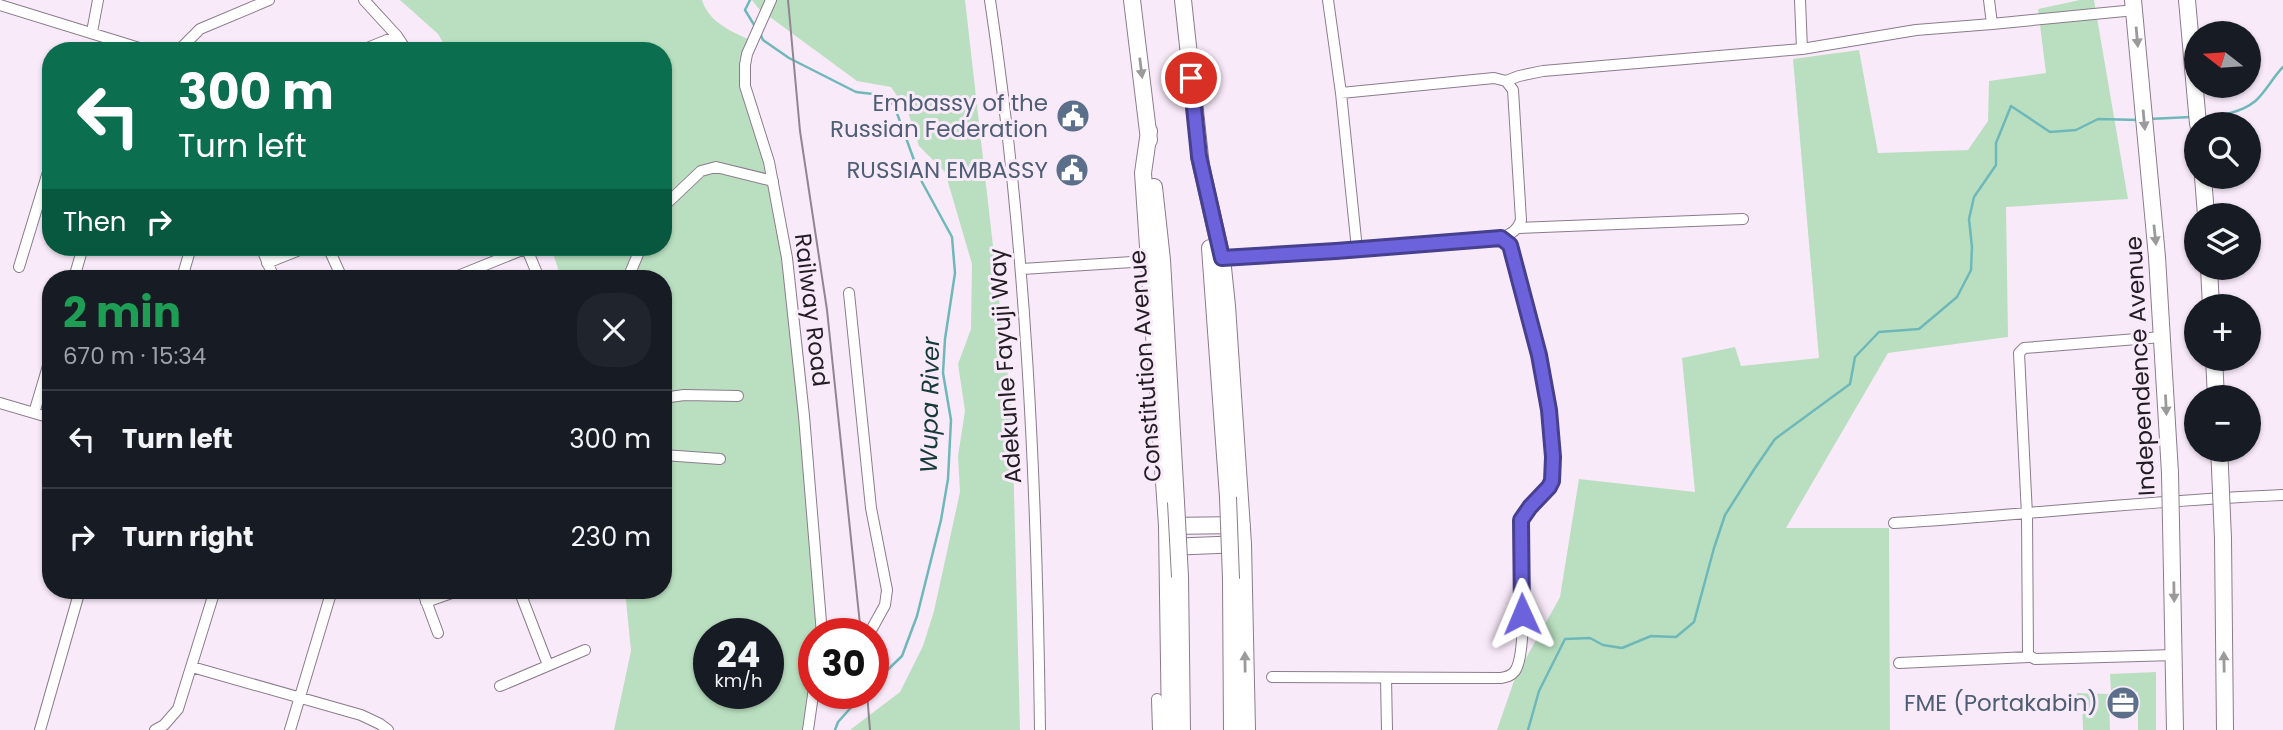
<!DOCTYPE html>
<html lang="en">
<head>
<meta charset="utf-8">
<style>
  body { margin:0; font-family:Poppins,sans-serif; background:#20242c; color:#f1f3f6; height:100vh; display:flex; flex-direction:column; font-size:26px; white-space:nowrap }
  * { box-sizing:border-box; margin:0 }
  p { font-size:23px; color:#9ea1a6 }
  .icon { flex:none; width:38px; height:38px; fill:none; stroke:currentColor; stroke-width:2; stroke-linecap:round; stroke-linejoin:round }
  .map { position:relative; flex:1; overflow:hidden }
  .sheet { position:absolute; left:42px; top:270px; width:630px; height:329px; display:flex; flex-direction:column; background:#171b24; border-radius:28px; box-shadow:0 2px 5px #0004 }
  .sheet>* { flex:none }
  .guide { position:absolute; left:42px; top:42px; width:630px; height:214px; border-radius:28px; box-shadow:0 2px 5px #0004; background:#0b6e4f; color:#fff; overflow:hidden }
  .needle { width:46px; rotate:287deg }
  .tools { position:absolute; left:2184px; top:21px; display:grid; gap:14px }
  .tools a { display:grid; place-items:center; width:77px; height:77px; border-radius:50%; background:#171b24; box-shadow:0 2px 5px #0004; font-size:35px }
  .speed { position:absolute; left:693px; top:618px; display:flex; gap:14px; font-size:35px; font-weight:700; text-align:center }
  .speed>* { display:grid; place-content:center; width:91px; height:91px; border-radius:50%; background:#171b24; box-shadow:0 2px 5px #0004; line-height:1 }
  .speed small { font-size:18px; font-weight:400 }
  .speed .limit { border:10px solid #d22; background:#fff; color:#111 }
  .pin { position:absolute; display:grid; place-items:center; width:60px; height:60px; color:#fff; margin:-30px; border:4px solid #fff; border-radius:50%; box-shadow:0 2px 7px #0007 }
  .me { position:absolute; width:77px; margin:-38px; rotate:359deg; stroke-linejoin:round; filter:drop-shadow(0 0 5px #0008) }
  .turn { display:flex; align-items:center; gap:24px; height:147px; padding:0 21px; font-size:32px }
  .turn .icon { width:91px; height:91px; stroke-width:2.5 }
  .turn b { display:block; font-size:49px; line-height:60px }
  .then { display:flex; align-items:center; height:66px; padding:0 21px; background:#0003; gap:14px; font-size:26px }
  .round { display:grid; place-items:center; flex:none; width:74px; height:74px; border-radius:28px; background:#20242c }
  .head { display:flex; align-items:center; justify-content:space-between; height:119px; padding:0 21px }
  h1 { font-size:42px; font-weight:700; line-height:52px; color:#1e9e55 }
  ul { padding:0; list-style:none }
  li { display:flex; align-items:center; gap:21px; height:98px; padding:0 21px; border-top:2px solid #363941 }
  li div { flex:1 }
  li b { display:block; font-size:26px }
  li em { font-style:normal }
  .map>svg:first-child { display:block }
  .green { fill:#badfc0; fill-rule:evenodd }
  .lines { fill:none; stroke-linecap:round; stroke-linejoin:round }
  .stream { stroke:#6fb8b9; stroke-width:2.5 }
  .street-casing { stroke:#8a7c8b; stroke-width:12 }
  .primary-casing { stroke:#8a7c8b; stroke-width:18 }
  .street { stroke:#fff; stroke-width:10 }
  .primary { stroke:#fff; stroke-width:16 }
  .tram { stroke:#908691; stroke-width:2 }
  .primary-bridge-casing { stroke:#8a7c8b; stroke-width:18; stroke-linecap:butt }
  .primary-bridge { stroke:#fff; stroke-width:16 }
  .oneway { fill:#9c999c }
  .route-casing { stroke:#46408f; stroke-width:18 }
  .route { stroke:#6c62dc; stroke-width:12 }
  .labels { text-anchor:middle; stroke-width:6; stroke-linejoin:round; paint-order:stroke }
  .service-label { font-size:23px; fill:#4e5e75; stroke:#f9eafa; text-anchor:end }
  .street-label { font-size:23px; fill:#221d23; stroke:#f9eafa }
  .water-label { font-size:24px; font-style:italic; fill:#163a3b; stroke:#f9eafa }
</style>
</head>
<body>
<div class="map">
<svg width="2283" height="730" viewBox="0 0 2283 730">
  <rect width="100%" height="100%" fill="#f9eafa"/>
  <!-- green -->
  <path class="green" d="M400 0H702C709 23 733 32 752 41L747 54 752 110 787 258 822 633 814 634V688L808 730H614L631 651 625 590H663V278H561L551 247H663V51H448L438 34ZM709 634H768V693H709Z
    M752 0H965L1012 413 1020 730H850L900 692 923 646 934 611 960 492 958 456 965 411 958 364 971 329 972 264 945 172 919 146 908 112 891 87 857 81 759 9Z
    M2080 0H2094L2128 199 2006 207 2008 337 1888 353 1786 528H1889L1890 730H1497L1515 678 1560 597 1579 479 1695 492 1682 358 1735 347 1741 366 1819 358 1793 59 1859 50 1878 153 1968 150 1988 121 1989 81 2046 73 2038 9Z
    M2156 672V730H2138V692H2111L2110 674Z
    M2077 693 2109 694 2110 730H2083L2082 700 2076 698Z"/>
  <g class="lines">
    <!-- stream -->
    <path class="stream" d="M750 0 745 10 756 28
      M760 33 763 40 789 58 856 92 881 95 894 105 922 182 952 237 955 273 945 339 943 373 951 420 948 479 941 520 917 616 902 656 873 684
      M2205 117C2220 116 2242 112 2254 102 2262 97 2274 76 2283 67
      M2149 119 2191 117
      M835 730 838 722 864 693
      M1528 730 1539 691 1565 639 1590 638 1603 645 1622 648 1651 636 1676 637 1694 622 1714 548 1725 515 1755 468 1775 439 1850 384 1855 357 1879 332 1919 329 1957 297 1971 270 1972 247 1969 219 1974 197 1996 165V143L2011 106 2050 132 2076 130 2098 119 2139 120"/>
    <defs>
      <path id="street" d="M364 0 397 36 407 51
        M771 0 747 54 745 65V86L769 162 787 258 804 416 822 634
        M990 0C1026 241 1037 486 1040 730
        M1328 0 1341 93 1357 249
        M1800 0 1802 49
        M1989 0 1992 24 2135 10
        M0 5 149 51
        M92 32 98 0
        M178 51 200 29 269 0
        M360 51 397 36
        M1506 81 1519 76 1543 71 1802 49 1916 30 1992 24
        M663 207 701 171 716 167 773 181
        M1518 228 1743 219
        M261 247 274 278
        M328 247 342 278
        M526 247 539 278
        M1222 258 1336 252 1501 238C1512 233 1517 231 1521 220L1513 90 1506 81 1494 78 1341 93
        M267 263 307 247
        M19 267 51 162
        M1022 269 1148 261
        M74 278 83 247
        M182 278 191 247
        M453 278 527 248
        M628 278 641 247
        M849 293 871 508 887 590 885 605 869 634
        M2162 337 2024 348 2019 353 2027 515 2028 655 2035 659 2175 655
        M663 398 684 395 738 396
        M0 403 51 418
        M34 413 51 356
        M663 455 720 459
        M1894 523C2024 515 2153 500 2283 495
        M422 590 438 633
        M519 590 548 665
        M426 602 460 590
        M1899 663 2029 657
        M192 667 361 715 380 724 388 730
        M1272 677 1501 678C1507 677 1511 676 1515 671 1529 651 1520 549 1521 520 1527 505 1546 498 1551 483 1556 470 1553 453 1552 440 1546 376 1529 316 1514 254L1510 245 1501 238
        M1386 678 1387 730
        M500 686 585 650
        M1157 699 1158 730
        M40 730 80 590
        M155 730 164 725 178 709 215 590
        M290 730 332 590
        M808 730 814 688"/>
      <path id="primary" d="M1132 0 1149 140
        M1183 0 1201 166
        M2133 0 2157 257 2170 473
        M2187 0 2198 124
        M1149 131 1143 173 1167 526 1170 730
        M1199 157 1222 258 1227 306 1243 544 1247 730
        M2203 177 2206 215
        M1154 187 1162 260 1176 502
        M1210 248 1228 497
        M2209 268 2211 306
        M2214 359 2216 397
        M2219 450 2220 468
        M2171 523 2175 730
        M1167 526 1242 525
        M2223 539 2225 730
        M1168 547 1242 544
        M1180 577 1182 730
        M1231 579 1232 730"/>
    </defs>
    <!-- street casing -->
    <use href="#street" class="street-casing"/>
    <!-- primary casing -->
    <use href="#primary" class="primary-casing"/>
    <!-- street -->
    <use href="#street" class="street"/>
    <!-- primary -->
    <use href="#primary" class="primary"/>
    <!-- tram -->
    <path class="tram" d="M788 0 800 131 827 310 861 634
      M867 693 870 730"/>
    <defs>
      <path id="primary-bridge" d="M2220 468 2223 539
        M2170 473 2171 523
        M1228 497 1231 579
        M1176 502 1180 577"/>
    </defs>
    <!-- primary-bridge casing -->
    <use href="#primary-bridge" class="primary-bridge-casing"/>
    <!-- primary-bridge -->
    <use href="#primary-bridge" class="primary-bridge"/>
  </g>
  <!-- one-way arrows -->
  <defs><path id="oneway-solid" d="M-6-.8H1V-3.2L6.5 0L1 3.2V.8H-6Z" transform="scale(1.75)"/></defs>
  <g class="oneway">
    <use href="#oneway-solid" transform="translate(2137 37) rotate(85)"/>
    <use href="#oneway-solid" transform="translate(1141 68) rotate(83)"/>
    <use href="#oneway-solid" transform="translate(2144 120) rotate(85)"/>
    <use href="#oneway-solid" transform="translate(2155 235) rotate(84)"/>
    <use href="#oneway-solid" transform="translate(2166 405) rotate(87)"/>
    <use href="#oneway-solid" transform="translate(2174 592) rotate(89)"/>
    <use href="#oneway-solid" transform="translate(1245 662) rotate(-91)"/>
    <use href="#oneway-solid" transform="translate(2224 662) rotate(-91)"/>
  </g>
  <g class="lines">
    <defs>
      <path id="route" d="M1191 78 1199 156 1222 258 1336 251 1501 238 1510 245 1539 355 1549 410 1553 457 1552 481 1549 487 1530 507 1521 520 1522 614"/>
    </defs>
    <!-- route casing -->
    <use href="#route" class="route-casing"/>
    <!-- route -->
    <use href="#route" class="route"/>
  </g>
  <!-- icons -->
  <defs>
    <symbol id="civic-disc" viewBox="-11 -11 22 22"><circle r="9.5" fill="#5c6f8a" stroke="#f9eafa"/><path d="M-.6-6.5H3V-4.5H.6V-3L4-1V1h2V6H-6V1h2V-1L-.6-3ZM-1.2 2.5V6h2.4V2.5Z" fill="#fff"/></symbol>
    <symbol id="office-disc" viewBox="-11 -11 22 22"><circle r="9.5" fill="#5c6f8a" stroke="#f9eafa"/><path d="M-6-3h4V-5.5h4V-3h4V5H-6ZM-1-4.5V-3h2v-1.5ZM-6 0V1H6V0Z" fill="#fff"/></symbol>
  </defs>
  <g fill-rule="evenodd">
    <use href="#civic-disc" x="1054" y="97" width="38" height="38"/>
    <use href="#civic-disc" x="1053" y="151" width="38" height="38"/>
    <use href="#office-disc" x="2104" y="684" width="38" height="38"/>
  </g>
  <g class="labels">
    <!-- service labels -->
    <g class="service-label">
      <text x="1048" y="111">Embassy of the<tspan x="1048" dy="26">Russian Federation</tspan></text>
      <text x="1048" y="178">RUSSIAN EMBASSY</text>
      <text x="2098" y="711">FME (Portakabin)</text>
    </g>
    <!-- street labels -->
    <g class="street-label">
      <text transform="translate(812 310) rotate(83)" y="8">Railway Road</text>
      <text transform="translate(1005 366) rotate(-94)" y="8">Adekunle Fayuji Way</text>
      <text transform="translate(1145 366) rotate(-94)" y="8">Constitution Avenue</text>
      <text transform="translate(2140 366) rotate(-93)" y="8">Independence Avenue</text>
    </g>
    <!-- water labels -->
    <g class="water-label">
      <text transform="translate(930 405) rotate(-89)" y="8">Wupa River</text>
    </g>
  </g>
</svg>
<div class="tools">
<a><svg class="needle" viewBox="-14 -14 28 28"><path d="M0-13l5 13h-10z" fill="#e53935"/><path d="M0 13l5-13h-10z" fill="#9ea1a6"/></svg></a>
<a><svg class="icon" aria-label="search" viewBox="0 0 24 24"><circle cx="10" cy="10" r="6"/><path d="M15 15l6 6"/></svg></a>
<a><svg class="icon" aria-label="layers" viewBox="0 0 24 24"><path d="M12 4l9 5-9 5-9-5zM3 14l9 5 9-5"/></svg></a>
<a>+</a>
<a>−</a>
</div>
<div class="speed"><div>24<small>km/h</small></div><div class="limit">30</div></div>
<div class="pin" style="left:1191px;top:78px;background:#d93025"><svg class="icon" aria-label="arrive" viewBox="0 0 24 24"><path d="M6 21V4h12l-3 4 3 4H6"/></svg></div>
<svg class="me" style="left:1522px;top:614px" viewBox="-20 -20 40 40"><path d="M0-17L14 15 0 8-14 15z" fill="#6c62dc" stroke="#fff" stroke-width="4"/></svg>
<div class="guide">
<div class="turn"><svg class="icon" aria-label="left" viewBox="0 0 24 24"><path d="M17 20v-9H6M10 6l-5 5 5 5"/></svg><div><b>300 m</b>Turn left</div></div>
<div class="then">Then<svg class="icon" aria-label="right" viewBox="0 0 24 24"><path d="M7 20v-9h11M14 6l5 5-5 5"/></svg></div>
</div>
<section class="sheet">
<div class="head"><div><h1>2 min</h1><p>670 m · 15:34</p></div><a class="round"><svg class="icon" aria-label="close" viewBox="0 0 24 24"><path d="M6 6l12 12M18 6L6 18"/></svg></a></div>
<ul>
<li><svg class="icon" aria-label="left" viewBox="0 0 24 24"><path d="M17 20v-9H6M10 6l-5 5 5 5"/></svg><div><b>Turn left</b></div><em>300 m</em></li>
<li><svg class="icon" aria-label="right" viewBox="0 0 24 24"><path d="M7 20v-9h11M14 6l5 5-5 5"/></svg><div><b>Turn right</b></div><em>230 m</em></li>
</ul>
</section>
</div>
</body>
</html>
